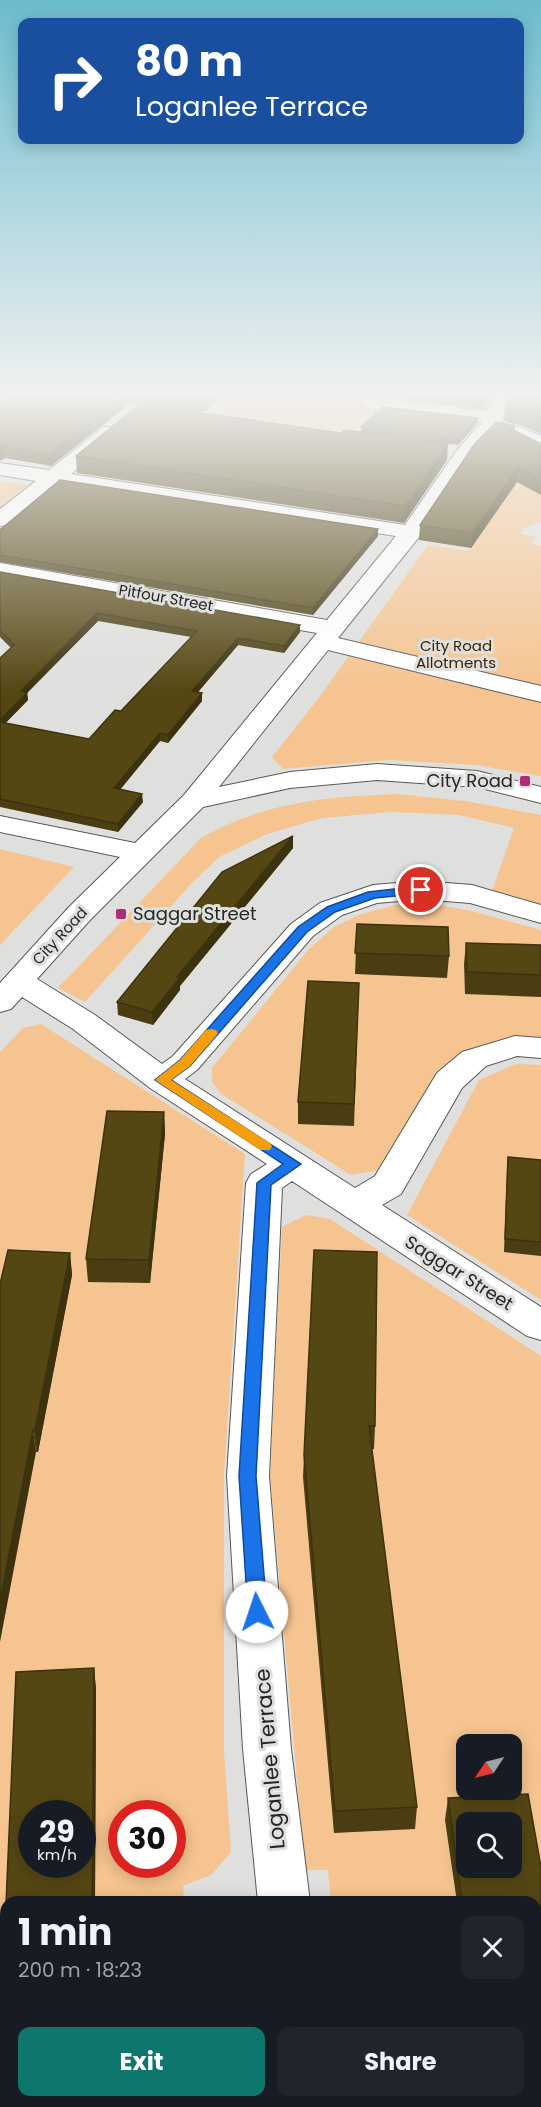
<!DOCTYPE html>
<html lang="en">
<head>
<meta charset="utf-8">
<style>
  body { margin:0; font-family:Poppins,sans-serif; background:#20242c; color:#f1f3f6; height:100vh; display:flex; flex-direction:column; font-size:22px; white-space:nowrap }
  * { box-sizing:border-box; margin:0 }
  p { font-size:20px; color:#9ea1a6 }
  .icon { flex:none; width:33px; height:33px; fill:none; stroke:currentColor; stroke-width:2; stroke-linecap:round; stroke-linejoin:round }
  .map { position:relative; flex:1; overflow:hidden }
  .drawer { position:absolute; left:0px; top:1896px; width:542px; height:212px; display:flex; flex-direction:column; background:#171b24; border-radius:18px 18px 0 0; box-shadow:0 3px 15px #0003 }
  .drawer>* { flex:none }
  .top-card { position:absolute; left:18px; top:18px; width:506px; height:126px; border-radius:12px; box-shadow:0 3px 15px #0003; background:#1a4fa0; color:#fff; overflow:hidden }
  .needle { width:39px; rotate:235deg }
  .buttons { position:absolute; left:456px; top:1734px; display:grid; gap:12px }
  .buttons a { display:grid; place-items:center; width:66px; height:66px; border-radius:12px; background:#171b24; box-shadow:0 3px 15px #0003; font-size:30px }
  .speed { position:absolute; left:18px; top:1800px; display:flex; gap:12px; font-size:30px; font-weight:700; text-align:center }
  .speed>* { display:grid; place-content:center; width:78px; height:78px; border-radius:50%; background:#171b24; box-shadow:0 3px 15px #0003; line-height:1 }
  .speed small { font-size:15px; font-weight:400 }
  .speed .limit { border:9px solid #d22; background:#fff; color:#111 }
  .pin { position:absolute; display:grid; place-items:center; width:51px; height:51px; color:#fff; margin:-26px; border:3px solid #fff; border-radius:50%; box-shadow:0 2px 6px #0007 }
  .me { position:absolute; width:66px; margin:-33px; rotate:356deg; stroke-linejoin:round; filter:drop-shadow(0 0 4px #0008) }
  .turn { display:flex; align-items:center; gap:21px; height:126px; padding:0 18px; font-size:27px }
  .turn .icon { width:78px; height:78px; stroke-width:2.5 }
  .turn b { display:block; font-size:42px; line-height:51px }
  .round { display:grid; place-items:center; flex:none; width:63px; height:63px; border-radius:12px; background:#20242c }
  .head { display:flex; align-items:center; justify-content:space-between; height:102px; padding:0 18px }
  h1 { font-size:36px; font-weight:700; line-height:45px }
  .action { display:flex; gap:12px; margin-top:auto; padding:12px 18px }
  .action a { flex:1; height:69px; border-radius:12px; background:#0f766e; color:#fff; font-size:24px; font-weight:700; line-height:69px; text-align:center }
  .action a+a { background:#20242c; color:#f1f3f6 }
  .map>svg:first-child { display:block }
  .green { fill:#f5c490; fill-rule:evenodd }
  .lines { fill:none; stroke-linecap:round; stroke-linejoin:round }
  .minor-casing { stroke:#585956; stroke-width:2 }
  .minor { fill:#fff; fill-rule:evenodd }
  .wall { fill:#493d11; fill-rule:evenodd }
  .shaded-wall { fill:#3c320e }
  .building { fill:#554714; stroke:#3c320e; stroke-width:1.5; fill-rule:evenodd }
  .route { fill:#1a73e8; stroke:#114b97; stroke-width:1.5 }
  .slow { fill:#f59e0b }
  .poi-dot { fill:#af2d77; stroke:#dfe0dd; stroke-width:2 }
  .labels { text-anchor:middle; stroke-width:6; stroke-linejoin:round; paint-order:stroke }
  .far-street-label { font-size:15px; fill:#252625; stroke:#dfe0dd }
  .far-park-label { font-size:15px; fill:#3d2303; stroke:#dfe0dd }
  .poi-label { font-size:18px; fill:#252625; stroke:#dfe0dd; text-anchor:end }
  .street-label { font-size:18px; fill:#252625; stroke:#dfe0dd }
  .near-street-label { font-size:21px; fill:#252625; stroke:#dfe0dd }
</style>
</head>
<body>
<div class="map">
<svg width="541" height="2107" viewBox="0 0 541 2107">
  <rect width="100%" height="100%" fill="#dfe0dd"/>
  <!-- green -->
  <path class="green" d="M181 396H411L479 404 447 447 212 413 227 402Z
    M522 466 541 475V522L524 528 520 534 536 537 531 544 541 546V776L476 765 389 760 283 769 272 757 318 699 428 545 468 551 504 501Z
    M0 481 28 485 0 508Z
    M397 794 465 801 541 815V908L491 894 514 828 459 815 391 812 322 818 267 834 219 857 191 884 85 1002 58 988 201 838C264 802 325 797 397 794Z
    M0 849 74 867 0 945Z
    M431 904 472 911 541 930V1038L507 1040 381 1170 351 1175 221 1094 212 1082V1068L309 949 334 927 361 914 396 905Z
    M41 1024 245 1154 224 1475V1751L231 1852 211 1875 183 1886 184 1902H6V2094L0 2107V1052L23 1028ZM32 1814H82V1864H32ZM122 1814H172V1864H122Z
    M516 1064 541 1065V1300L407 1215 479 1080Z
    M306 1215 330 1219 541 1356V2107H170V2102H536V1902H331L328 1870H305L270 1475 282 1227ZM466 1744H512V1790H466ZM466 1822H512V1868H466Z"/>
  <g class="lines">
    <defs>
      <path id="minor" d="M492 396H511L501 423 523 428 541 436V450L510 437 495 434 471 458 419 537 338 638 541 686V702L328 650 219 787 290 772 377 764 477 771 541 787V803L477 787 377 780 290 788 203 807 91 919 37 979 95 1015 162 1064 173 1056 291 924 320 903 373 885 421 881 472 885 541 905V923L470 903 421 899 377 903 342 915 313 936 197 1070 185 1079 355 1188 375 1176 437 1073 462 1052 515 1036 541 1038V1058L517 1056 486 1066 462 1088 401 1194 382 1205 541 1307V1340L527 1336 292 1181 282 1188 269 1476 291 1749 310 1902H258L243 1749 227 1476 246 1183 251 1174 267 1164 150 1088 73 1029 22 997 11 1009 0 1012V983L69 907 120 857 0 832V816L135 843 184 795 317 633 0 577V563L327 620 396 536 58 484 8 525 0 526V509L36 481 0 475V463L49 470 104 427H118L121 431 118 435 71 474 405 525 457 450 482 422 371 409 364 407 361 403 364 399 371 397 487 411Z
        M58 2102H114V2107H58Z"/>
    </defs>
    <!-- minor casing -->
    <use href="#minor" class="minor-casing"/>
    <!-- minor -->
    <use href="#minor" class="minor"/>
  </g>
  <!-- wall -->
  <path class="wall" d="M0 396H220L205 412 136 403 128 405 51 466 5 458 0 461Z
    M399 396H490L485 409 399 398Z
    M541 396V434L524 426 504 421 505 409Z
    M496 422 515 427V431L541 444V495L517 482 471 548 419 540 420 525Z
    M477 424 458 445 361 432V427Z
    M341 433 447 460 404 523 77 473 76 456Z
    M0 530 378 536 313 615 0 562Z
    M0 572 300 632 284 653 238 645 198 692 202 701 168 743 160 741 120 790 143 802 118 832 0 807V658L11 648 0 637ZM98 621 191 637 121 711 89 739 5 723 28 700 27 693Z
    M293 836V848L180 986V990L153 1025 118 1015 117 1002Z
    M357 924 449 956 447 978 355 974Z
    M466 943 541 945V997L465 994 464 964Z
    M359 983 354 1126 298 1124V1102Z
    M164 1112 165 1134 150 1283 88 1282 86 1259Z
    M508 1157 541 1160V1256L504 1252 507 1170Z
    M8 1250 70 1253 72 1275 38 1452H36Z
    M314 1250 375 1426 374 1449H372L417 1807 415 1829 334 1833 303 1477Z
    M94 1668 96 1690 95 1902H6V1963L4 1951 16 1672ZM32 1814H82V1864H32Z
    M448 1798 541 1867V1962H536V1902H457L445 1820Z"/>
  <!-- shaded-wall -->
  <path class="shaded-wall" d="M124 396H136V403L128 405 51 466 50 454Z
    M208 396H220L205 412 204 400Z
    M487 396H490L485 409 486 399Z
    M478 418 477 424 458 445V439Z
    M448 444 447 460 404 523 405 506Z
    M4 446 5 458 0 461V448Z
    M518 468 517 482 471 548 472 533Z
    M378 529V536L313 615V608Z
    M97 613 98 621 27 693 28 700 0 729V720L21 691Z
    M300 625V632L284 653V646Z
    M238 638V645L192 699V691Z
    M202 693V701L168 743V735Z
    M160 733V741L114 796V788Z
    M142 794 143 802 118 832V824Z
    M293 836V848L180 986V990L153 1025 152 1012 177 977Z
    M164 1112 165 1134 150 1283 149 1260Z
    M70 1253 72 1275 38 1452 35 1430Z
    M33 1430 36 1452 0 1642V1601Z
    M94 1668 96 1690 95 1902H92Z"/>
  <!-- building -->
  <path class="building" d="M0 396H124L50 454 4 446 0 448Z
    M173 396H208L204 400Z
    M461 396H487L486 399Z
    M510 396H541V420L525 413 505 409Z
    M140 404 341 433 345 430 448 444 405 506 76 456Z
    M383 407 478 418 458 439 361 427Z
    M496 422 515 427 505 426 541 444V479L518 468 472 533 420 525 474 445Z
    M60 480 378 529 313 608 0 555V530Z
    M0 572 300 625 284 646 238 638 192 691 202 693 168 735 160 733 114 788 142 794 118 824 0 799V722L89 739 115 710 121 711 197 631 97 613 21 691 27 693 0 720V658L14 645 0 630Z
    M293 836 177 977 180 978 152 1012 117 1002 222 872Z
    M357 924 448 927 449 956 355 953Z
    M466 943 541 945V975L467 972Z
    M308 981 359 983 354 1104 298 1102Z
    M107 1111 164 1112 149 1260 86 1259Z
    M508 1157 541 1160V1242L505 1239Z
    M8 1250 70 1253 35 1430H33L0 1601V1284Z
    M314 1250 377 1252 375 1426H369L417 1807 335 1811 304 1455Z
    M94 1668 92 1902H6V1951H4L16 1672ZM32 1814H82V1864H32Z
    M528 1794 541 1867V1941H536V1902H462L448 1798ZM466 1822H512V1868H466Z
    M1 2087H6V2102H53L52 2107H0Z
    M169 2102H505V2107H169Z"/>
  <!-- sky -->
  <linearGradient id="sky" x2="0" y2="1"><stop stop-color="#6bbcce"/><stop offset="0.57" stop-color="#f1f1f0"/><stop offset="1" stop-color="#f1f1f0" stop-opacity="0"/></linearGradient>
  <rect width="541" height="691" fill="url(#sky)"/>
  <!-- route -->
  <path class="route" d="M421 886 425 887V893L375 898 335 912 307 932 190 1066 171 1080 301 1164 271 1185 256 1476 267 1612 264 1618 257 1620 251 1618 248 1612 239 1476 257 1183 283 1164 155 1080 180 1060 298 927 327 907 368 892Z"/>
  <!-- slow -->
  <path class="slow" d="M211 1029 216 1030 218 1033 216 1036 190 1066 171 1080 270 1143 272 1146 270 1150H260L155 1080 180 1060 206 1030Z"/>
  <!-- markers -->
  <g class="poi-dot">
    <rect x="519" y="775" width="12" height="12" rx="3"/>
    <rect x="115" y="908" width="12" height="12" rx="3"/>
  </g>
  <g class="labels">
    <!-- far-street labels -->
    <g class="far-street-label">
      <text transform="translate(166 598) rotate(10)" y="5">Pitfour Street</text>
      <text transform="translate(60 936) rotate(-47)" y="5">City Road</text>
    </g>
    <!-- far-park labels -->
    <g class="far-park-label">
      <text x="456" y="651">City Road<tspan x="456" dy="17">Allotments</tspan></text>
    </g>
    <!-- poi labels -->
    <g class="poi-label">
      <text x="513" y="787">City Road</text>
      <text x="133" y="920" text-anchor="start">Saggar Street</text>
    </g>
    <!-- street labels -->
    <g class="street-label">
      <text transform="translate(459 1273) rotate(32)" y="6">Saggar Street</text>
    </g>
    <!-- near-street labels -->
    <g class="near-street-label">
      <text transform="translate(270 1759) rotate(-95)" y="7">Loganlee Terrace</text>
    </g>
  </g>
</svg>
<div class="buttons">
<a><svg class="needle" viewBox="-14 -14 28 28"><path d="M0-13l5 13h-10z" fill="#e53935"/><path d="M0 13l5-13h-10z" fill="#9ea1a6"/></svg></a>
<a><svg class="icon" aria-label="search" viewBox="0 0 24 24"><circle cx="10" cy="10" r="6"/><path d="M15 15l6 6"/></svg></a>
</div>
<div class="speed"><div>29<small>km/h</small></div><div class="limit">30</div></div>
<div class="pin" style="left:421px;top:890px;background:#d93025"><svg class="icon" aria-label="arrive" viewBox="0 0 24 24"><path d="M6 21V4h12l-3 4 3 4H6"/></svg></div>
<svg class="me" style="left:257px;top:1612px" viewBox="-20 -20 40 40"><circle r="19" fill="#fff"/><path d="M0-13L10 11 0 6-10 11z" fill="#1a73e8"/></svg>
<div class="top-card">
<div class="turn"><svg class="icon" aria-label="right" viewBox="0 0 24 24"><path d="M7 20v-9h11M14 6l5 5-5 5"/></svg><div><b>80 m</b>Loganlee Terrace</div></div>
</div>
<section class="drawer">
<div class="head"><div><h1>1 min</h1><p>200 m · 18:23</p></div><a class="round"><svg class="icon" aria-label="close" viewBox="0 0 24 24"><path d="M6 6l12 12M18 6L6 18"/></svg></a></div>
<div class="action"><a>Exit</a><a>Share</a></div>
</section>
</div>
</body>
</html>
